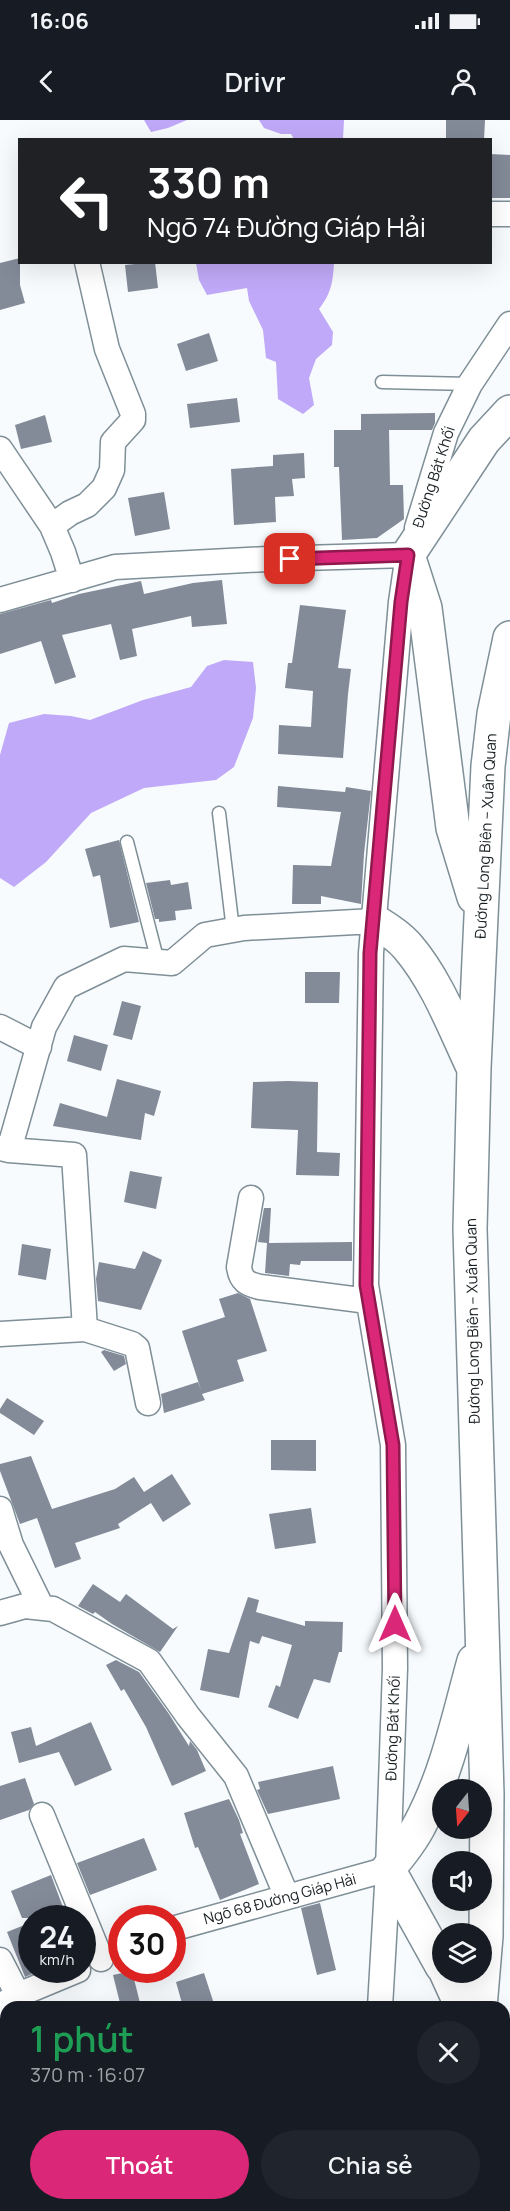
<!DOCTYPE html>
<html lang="vi">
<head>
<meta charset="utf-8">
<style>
  body { margin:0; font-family:Manrope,sans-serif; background:#20242c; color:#f1f3f6; height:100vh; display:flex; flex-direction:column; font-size:22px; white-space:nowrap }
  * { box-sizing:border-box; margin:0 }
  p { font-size:20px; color:#9ea1a6 }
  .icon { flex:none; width:33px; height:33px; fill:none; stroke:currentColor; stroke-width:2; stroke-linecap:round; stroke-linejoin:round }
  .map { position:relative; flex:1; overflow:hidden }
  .panel { position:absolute; left:0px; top:1881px; width:510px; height:210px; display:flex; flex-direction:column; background:#171b24; border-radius:18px 18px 0 0; box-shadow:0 6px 24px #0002 }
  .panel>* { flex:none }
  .hud { position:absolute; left:18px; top:18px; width:474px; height:126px; border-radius:0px; box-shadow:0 6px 24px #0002; background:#202124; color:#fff; overflow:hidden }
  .needle { width:39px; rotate:197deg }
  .buttons { position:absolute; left:432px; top:1659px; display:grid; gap:12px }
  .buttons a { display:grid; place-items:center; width:60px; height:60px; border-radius:50%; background:#171b24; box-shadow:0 6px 24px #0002; font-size:30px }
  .speed { position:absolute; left:18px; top:1785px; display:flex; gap:12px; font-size:30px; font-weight:700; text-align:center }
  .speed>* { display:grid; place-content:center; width:78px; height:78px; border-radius:50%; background:#171b24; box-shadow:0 6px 24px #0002; line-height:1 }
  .speed small { font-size:15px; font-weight:400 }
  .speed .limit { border:9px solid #d22; background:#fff; color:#111 }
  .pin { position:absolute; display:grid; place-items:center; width:51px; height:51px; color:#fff; margin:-26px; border-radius:12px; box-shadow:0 3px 9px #0006 }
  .me { position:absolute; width:66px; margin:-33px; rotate:0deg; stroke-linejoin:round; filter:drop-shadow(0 0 4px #0008) }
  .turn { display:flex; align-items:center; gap:21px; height:126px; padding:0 30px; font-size:27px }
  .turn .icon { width:78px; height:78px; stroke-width:2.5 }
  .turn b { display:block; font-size:42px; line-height:51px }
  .round { display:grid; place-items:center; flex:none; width:63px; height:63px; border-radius:32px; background:#20242c }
  .summary { display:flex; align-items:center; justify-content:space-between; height:102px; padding:0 30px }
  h1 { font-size:36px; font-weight:600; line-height:45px; color:#1e9e55 }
  .primary-button { display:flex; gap:12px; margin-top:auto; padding:12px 30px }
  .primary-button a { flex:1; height:69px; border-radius:36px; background:#db2777; color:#fff; font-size:24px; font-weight:600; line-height:69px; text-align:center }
  .primary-button a+a { background:#20242c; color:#f1f3f6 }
  .status { display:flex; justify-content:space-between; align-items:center; height:42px; padding:0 30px; background:#171b24; direction:ltr }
  .status svg { height:16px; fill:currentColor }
  header { display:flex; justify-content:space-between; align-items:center; height:78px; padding:0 30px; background:#171b24; font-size:27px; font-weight:600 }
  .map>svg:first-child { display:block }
  .water { fill:#c0a9f8 }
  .building { fill:#838a98 }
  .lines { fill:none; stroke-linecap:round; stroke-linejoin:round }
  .lane-casing { stroke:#7f8f97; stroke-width:15 }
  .street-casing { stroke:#7f8f97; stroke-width:27 }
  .primary-casing { stroke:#7f8f97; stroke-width:36 }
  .lane { stroke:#fff; stroke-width:12 }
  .street { stroke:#fff; stroke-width:24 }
  .primary { stroke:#fff; stroke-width:33 }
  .route-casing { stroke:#8e194d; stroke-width:15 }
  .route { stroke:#db2777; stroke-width:10 }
  .labels { text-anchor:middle; stroke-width:5; stroke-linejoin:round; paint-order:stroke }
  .street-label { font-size:15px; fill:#1a2124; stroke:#fff }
</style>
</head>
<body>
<div class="status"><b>16:06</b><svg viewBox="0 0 49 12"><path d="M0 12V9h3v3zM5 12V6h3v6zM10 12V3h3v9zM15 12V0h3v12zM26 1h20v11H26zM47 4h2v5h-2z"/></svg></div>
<header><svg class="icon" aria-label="back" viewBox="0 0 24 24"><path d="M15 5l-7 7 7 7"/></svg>Drivr<svg class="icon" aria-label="person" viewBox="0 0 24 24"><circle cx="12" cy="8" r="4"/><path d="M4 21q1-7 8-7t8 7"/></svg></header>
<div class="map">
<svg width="510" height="2091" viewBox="0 0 510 2091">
  <rect width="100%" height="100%" fill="#f7fbfd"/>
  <!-- water -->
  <path class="water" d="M144 0H187L168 8 151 12Z
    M259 0H344L343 19H294L291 14H281L264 8Z
    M196 143H334C333 162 331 174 319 189L333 212 332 225 316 239 309 258 314 285 303 294 278 279 276 242 266 238 263 210 249 181 247 168 207 175 199 160Z
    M224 540 253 542 256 568 253 598 234 647 216 660 144 668 91 693 46 742 14 767 0 758V635L9 603 44 594 71 596 90 600 143 580 191 567 207 546Z
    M6 2035V2085H241L242 2091H0V2039Z"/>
  <!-- building -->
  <path class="building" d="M446 0H485L484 20H446Z
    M490 34 510 35V78H490Z
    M20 138V165L25 183 0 190V143Z
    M155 142 158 168 128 172 125 145Z
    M209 213 218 241 186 251 177 224Z
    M237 278 240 302 190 308 187 284Z
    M435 293V303L432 310H389L390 365H403L404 399 377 418 342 420 339 347H334V310H361V294Z
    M45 295 52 322 21 329 15 305Z
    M304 333 305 358 292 359 294 376 275 377 276 402 234 405 231 349 273 346V335Z
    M164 372 170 409 135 416 128 378Z
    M222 460 227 504 192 507 191 496 132 509 137 536 120 540 111 504 62 515 76 557 55 564 41 521 0 534V494L51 480 52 483 79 474 141 461 144 474 193 463Z
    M300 485 346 490 338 548 351 549 348 574 343 638 278 634 279 605 311 607 313 571 285 568 288 543H292Z
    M278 666 345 672 346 667 371 671 364 734 361 784 321 776V784H292L293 745 331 746 341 692 277 687Z
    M119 720 139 802 110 808 100 755 93 757 85 729Z
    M170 760 171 765 188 762 192 789 175 791 176 800 159 802V799H155L146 763Z
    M305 852H340L339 883H305Z
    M122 881 141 886 132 920 113 915Z
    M74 915 108 925 101 951 67 941Z
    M117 959 161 971 154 996 145 993 141 1020 53 1006 60 983 107 997Z
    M288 961 318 962 317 1032 340 1033 339 1056 296 1055 298 1010 251 1008 253 962Z
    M130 1051 162 1057 156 1089 124 1082Z
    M264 1088H271L269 1123 352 1122V1141H301L300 1145 290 1144 289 1156 265 1153 267 1123 258 1122Z
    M22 1124 51 1129 46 1160 18 1155Z
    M143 1131 162 1140 141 1190 98 1181 96 1159 99 1142 135 1149Z
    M238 1173 250 1179 267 1231 237 1240 244 1261 202 1274 205 1280 164 1293 161 1274 198 1262 201 1270 182 1211 225 1197 219 1179Z
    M104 1230 124 1236 126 1244 114 1251 101 1232Z
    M7 1278 44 1301 34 1315 0 1293V1289Z
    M271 1320H316V1351L271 1350Z
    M31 1336 52 1389 115 1369 134 1357 144 1372 172 1354 191 1384 163 1402 151 1383 118 1404 120 1408 75 1423 81 1439 55 1448 37 1398 20 1404 0 1351V1344Z
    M311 1388 316 1423 275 1429 269 1394Z
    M93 1464 120 1482 126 1474 173 1509 178 1506 160 1532 112 1504 95 1492 93 1494 78 1486Z
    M248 1477 259 1480 256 1492 305 1506V1501L343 1502 342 1532H339L330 1563 314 1559 298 1599 268 1587 276 1565 280 1567 292 1525 262 1516 259 1524 250 1521 239 1578 200 1570 208 1529 229 1533Z
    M116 1540 139 1552 169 1594 189 1626 190 1621 197 1630 206 1651 172 1666 146 1607 124 1569 121 1571 106 1545Z
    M91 1602 112 1650 75 1666 59 1632 19 1643 11 1612 31 1607 36 1626Z
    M333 1646 340 1679 268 1694 257 1670 260 1669 258 1662Z
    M25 1658 34 1684 29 1690 0 1700V1666Z
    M229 1679 239 1700 243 1713 240 1714 259 1764 220 1780 198 1727 195 1728 184 1693Z
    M144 1718 157 1750 90 1775 77 1743Z
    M51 1755 67 1798H22L11 1771Z
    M320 1783 336 1850 317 1855 301 1788Z
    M32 1802V1854L25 1857 7 1812Z
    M132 1851 141 1887H121L113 1855Z
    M204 1853 215 1887H183L176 1862Z"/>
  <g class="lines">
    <defs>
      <path id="lane" d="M382 262 470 264
        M219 693 233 810
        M127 722 158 842"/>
      <path id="street" d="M490 94H510
        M0 329 52 406 63 432 72 460
        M52 406 70 393 87 385 104 368 112 350 113 322 133 300V294L107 229 87 142
        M417 408 446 313 470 264 510 204
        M0 480 115 447 267 439 408 435
        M0 907 39 927
        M0 1028 9 1030 44 907 66 867 124 839 172 843 205 815 244 808 374 801
        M9 1030 74 1035 85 1209
        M251 1078 239 1147C241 1161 247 1164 260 1167L368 1181
        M0 1214 85 1209 132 1224 137 1228 148 1283
        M0 1389 11 1425 42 1488
        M0 1493 25 1486 53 1489 149 1541 188 1596 236 1656 287 1777
        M42 1695 101 1839
        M172 1809 388 1749
        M0 1840 18 1875
        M0 1886 18 1875 78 1850
        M380 1887 388 1749 395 1548 393 1325 366 1165 371 833 401 482 407 441
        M504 1913 510 1912
        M0 2031 6 2027
        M373 2085V2091
        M250 2091V2085"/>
      <path id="primary" d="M474 777 453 708 425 488 408 435 484 320 510 292
        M374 801C386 808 399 816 408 827 437 861 454 907 473 947
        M442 1846 388 1749C400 1735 412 1720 420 1704 447 1654 459 1595 474 1541
        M446 1852 462 1887
        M480 1887 486 1816 487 1674 470 1109 474 948 488 646 494 594 510 518
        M489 2085 490 2091
        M428 2091 431 2085"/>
    </defs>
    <!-- lane casing -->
    <use href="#lane" class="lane-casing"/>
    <!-- street casing -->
    <use href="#street" class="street-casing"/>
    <!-- primary casing -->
    <use href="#primary" class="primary-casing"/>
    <!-- lane -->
    <use href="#lane" class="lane"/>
    <!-- street -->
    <use href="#street" class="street"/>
    <!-- primary -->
    <use href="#primary" class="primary"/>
  </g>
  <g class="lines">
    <defs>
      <path id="route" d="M290 439 408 435 401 482 370 833 366 1165 393 1325 395 1504"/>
    </defs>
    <!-- route casing -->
    <use href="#route" class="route-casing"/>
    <!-- route -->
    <use href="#route" class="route"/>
  </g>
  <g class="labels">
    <!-- street labels -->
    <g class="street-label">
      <text transform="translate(434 357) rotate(-72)" y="5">Đường Bát Khối</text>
      <text transform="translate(486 716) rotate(-87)" y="5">Đường Long Biên – Xuân Quan</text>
      <text transform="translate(473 1201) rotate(-91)" y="5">Đường Long Biên – Xuân Quan</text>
      <text transform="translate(393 1608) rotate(-88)" y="5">Đường Bát Khối</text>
      <text transform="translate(280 1779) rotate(-15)" y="5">Ngõ 68 Đường Giáp Hải</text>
    </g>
  </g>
</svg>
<div class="buttons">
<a><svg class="needle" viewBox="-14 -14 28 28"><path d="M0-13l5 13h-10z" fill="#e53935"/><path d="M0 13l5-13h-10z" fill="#9ea1a6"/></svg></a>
<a><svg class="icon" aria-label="sound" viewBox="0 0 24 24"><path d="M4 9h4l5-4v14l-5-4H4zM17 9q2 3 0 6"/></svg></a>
<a><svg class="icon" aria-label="layers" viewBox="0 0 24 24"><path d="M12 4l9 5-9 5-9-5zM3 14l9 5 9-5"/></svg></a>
</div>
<div class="speed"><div>24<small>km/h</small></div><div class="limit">30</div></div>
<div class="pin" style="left:290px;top:439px;background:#d93025"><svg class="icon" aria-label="arrive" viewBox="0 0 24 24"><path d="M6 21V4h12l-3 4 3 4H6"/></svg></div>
<svg class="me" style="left:395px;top:1504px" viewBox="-20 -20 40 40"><path d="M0-17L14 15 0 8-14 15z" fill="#db2777" stroke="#fff" stroke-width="4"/></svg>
<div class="hud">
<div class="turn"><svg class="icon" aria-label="left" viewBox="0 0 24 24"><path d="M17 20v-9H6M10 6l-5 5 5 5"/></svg><div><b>330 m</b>Ngõ 74 Đường Giáp Hải</div></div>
</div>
<section class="panel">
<div class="summary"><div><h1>1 phút</h1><p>370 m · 16:07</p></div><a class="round"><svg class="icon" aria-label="close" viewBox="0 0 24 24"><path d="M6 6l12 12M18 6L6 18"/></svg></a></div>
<div class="primary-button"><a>Thoát</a><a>Chia sẻ</a></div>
</section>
</div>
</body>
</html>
